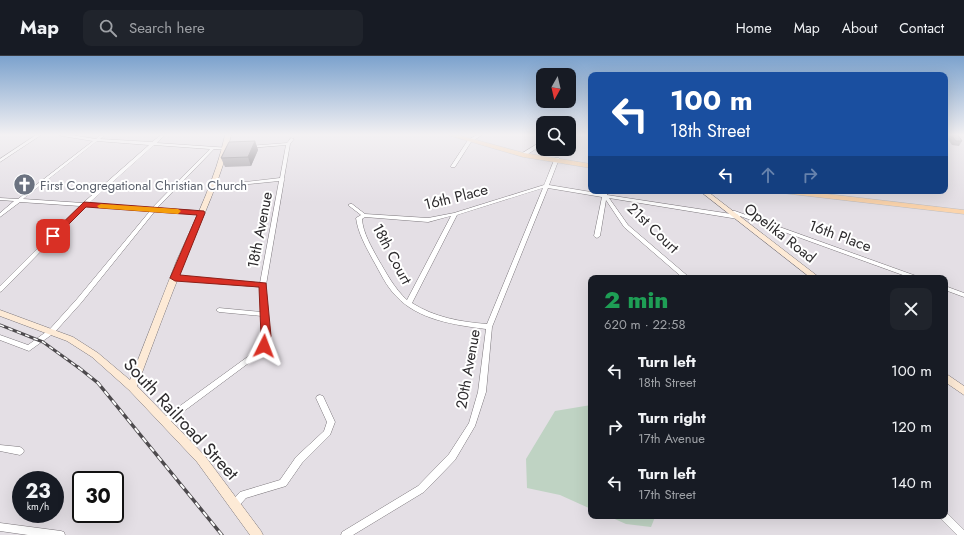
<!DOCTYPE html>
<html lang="en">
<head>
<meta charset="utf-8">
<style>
  body { margin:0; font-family:Jost,sans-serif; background:#20242c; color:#f1f3f6; height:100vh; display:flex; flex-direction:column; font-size:15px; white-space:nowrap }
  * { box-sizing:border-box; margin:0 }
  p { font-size:13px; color:#9ea1a6 }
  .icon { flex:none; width:22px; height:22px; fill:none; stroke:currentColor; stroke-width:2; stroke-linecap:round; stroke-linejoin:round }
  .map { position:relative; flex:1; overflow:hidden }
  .panel { position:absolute; left:588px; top:219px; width:360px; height:244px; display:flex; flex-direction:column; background:#171b24; border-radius:8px; box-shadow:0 4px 16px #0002 }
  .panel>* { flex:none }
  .top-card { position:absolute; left:588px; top:16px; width:360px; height:122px; border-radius:8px; box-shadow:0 4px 16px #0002; background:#1a4fa0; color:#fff; overflow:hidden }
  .needle { width:26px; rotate:188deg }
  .controls { position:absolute; left:536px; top:12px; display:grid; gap:8px }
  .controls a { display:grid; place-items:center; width:40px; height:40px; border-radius:8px; background:#171b24; box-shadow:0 4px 16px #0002; font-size:20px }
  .speed { position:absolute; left:12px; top:415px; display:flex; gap:8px; font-size:20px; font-weight:700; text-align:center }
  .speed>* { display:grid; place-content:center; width:52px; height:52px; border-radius:50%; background:#171b24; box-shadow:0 4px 16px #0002; line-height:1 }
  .speed small { font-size:10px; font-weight:400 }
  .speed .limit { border:2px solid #111; border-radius:6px; background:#fff; color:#111 }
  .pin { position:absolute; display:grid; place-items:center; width:34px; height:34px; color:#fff; margin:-17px; border-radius:8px; box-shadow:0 2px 6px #0006 }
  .me { position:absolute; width:44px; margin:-22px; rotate:3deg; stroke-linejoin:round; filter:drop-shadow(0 0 3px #0008) }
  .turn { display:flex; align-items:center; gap:14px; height:84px; padding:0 16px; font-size:18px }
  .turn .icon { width:52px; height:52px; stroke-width:2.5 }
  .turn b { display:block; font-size:28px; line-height:34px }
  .lanes { display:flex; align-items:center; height:38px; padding:0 16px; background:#0003; justify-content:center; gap:20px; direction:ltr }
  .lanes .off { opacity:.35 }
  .round { display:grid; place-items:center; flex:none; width:42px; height:42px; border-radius:8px; background:#20242c }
  .headline { display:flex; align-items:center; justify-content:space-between; height:68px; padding:0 16px }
  h1 { font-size:24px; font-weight:800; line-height:30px; color:#1e9e55 }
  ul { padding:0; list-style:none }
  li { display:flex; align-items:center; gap:12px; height:56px; padding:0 16px }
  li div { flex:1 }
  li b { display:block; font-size:15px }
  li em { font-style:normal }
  header { display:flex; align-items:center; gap:24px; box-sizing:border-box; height:56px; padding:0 20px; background:#171b24; border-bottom:1px solid #363941 }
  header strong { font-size:19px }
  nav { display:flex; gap:22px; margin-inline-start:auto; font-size:14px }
  .search { width:280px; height:36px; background:#20242c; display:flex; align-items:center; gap:10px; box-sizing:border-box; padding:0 14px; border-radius:8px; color:#9ea1a6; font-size:15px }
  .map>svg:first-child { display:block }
  .green { fill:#bfd3c3 }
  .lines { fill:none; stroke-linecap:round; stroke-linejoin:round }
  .street-casing { stroke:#7c777c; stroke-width:1 }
  .secondary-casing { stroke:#7c777c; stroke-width:1 }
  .primary-casing { stroke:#c0bfc0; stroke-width:1 }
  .street { fill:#fff; fill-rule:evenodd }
  .secondary { fill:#fdead6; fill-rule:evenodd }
  .primary { fill:#fbd4ac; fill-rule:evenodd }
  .rail-far1-casing { stroke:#4d4a4d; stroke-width:3 }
  .rail-casing { stroke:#4d4a4d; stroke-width:3.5 }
  .rail-far1 { stroke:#fff; stroke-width:1.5; stroke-dasharray:4.5; stroke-linecap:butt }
  .rail { stroke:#fff; stroke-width:2; stroke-dasharray:6; stroke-linecap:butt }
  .wall { fill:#9e9a9f }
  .shaded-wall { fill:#817d82 }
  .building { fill:#b8b3b9; stroke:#817d82 }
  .route { fill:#d93025; stroke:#8d1f18 }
  .slow { fill:#f59e0b }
  .labels { text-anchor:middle; stroke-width:4; stroke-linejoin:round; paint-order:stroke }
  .far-worship-label { font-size:13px; fill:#5b616d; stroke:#fff; text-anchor:start }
  .street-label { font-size:15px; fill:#2d2b2d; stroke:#fff }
  .near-street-label { font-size:18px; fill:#2d2b2d; stroke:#fff }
</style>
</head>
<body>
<header>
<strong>Map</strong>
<div class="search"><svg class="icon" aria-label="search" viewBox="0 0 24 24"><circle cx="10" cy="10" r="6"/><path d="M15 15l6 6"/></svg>Search here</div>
<nav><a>Home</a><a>Map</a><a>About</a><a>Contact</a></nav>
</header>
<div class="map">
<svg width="964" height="479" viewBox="0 0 964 479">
  <rect width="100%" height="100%" fill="#e4dfe5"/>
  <!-- green -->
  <path class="green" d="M591 349V453L560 439 527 432 526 403 555 355Z
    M608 460H655V461L651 471 626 468Z"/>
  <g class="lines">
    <defs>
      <path id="street" d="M36 79H41L0 106V103Z
        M60 79H71L96 83 100 79H105L100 83 152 86 161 79H165L157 87 230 92 232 93 230 94 214 93 157 152 202 155 205 157 204 158 155 155 81 247 54 277 29 295 0 284V279L28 289 50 273 77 243 150 155 85 150 2 235 0 236V230L80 150 20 146 0 161V157L14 145 0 144V142L18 143 93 85 62 80ZM97 85 149 89 83 147 23 143ZM154 89 210 93 152 152 88 148Z
        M477 79H482L471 86 455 111H451V110L468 84Z
        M291 82 294 83 290 88 284 122 285 123 284 124 266 229 269 280 267 290 250 306 168 367 165 368 162 367 161 365 162 363 246 302 261 289 263 280 262 260 219 256 216 254 219 252 261 256 260 231 175 224 172 222 175 220 260 227 279 125 211 132 209 131 211 130 280 122 286 89 249 92 247 91 249 90 287 87Z
        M542 85H543V88L525 100H521V98Z
        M555 102H559V103L549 129 603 138 605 137H607V139L738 159 730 156 731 155H735L919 221 920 222H911L740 160V162L738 163 609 142 628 169 690 222H683L624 171 606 144 600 180 597 182 595 181 594 180 602 141 548 132 492 271 486 336 475 370 455 404 424 436 353 479H341L342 476 418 430 449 398 469 367 478 336 486 273C455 269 418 264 396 240 386 230 380 216 373 204 366 191 358 177 356 162L361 159 348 149 350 148H352L365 158 428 162 454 157 544 129ZM543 132 487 268C460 266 434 261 412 247L457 159ZM451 160 407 244C394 232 387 218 378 203 371 190 363 177 362 163L365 161 428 166Z
        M945 230 964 237V241L945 234Z
        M320 339 323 340 335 366 330 379 302 407 286 430 246 442 238 451 235 452 232 451 231 448 232 445 240 436 280 424 296 401 324 375 327 366 316 342 317 340Z
        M0 389 20 391 23 393 24 395 23 397 20 399 0 395Z
        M945 456 947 457 964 474V479H957L941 463 940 460H945Z
        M0 467 61 475 64 476 65 479H28L0 475Z"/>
      <path id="secondary" d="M225 79H231C222 122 201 164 185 205 168 246 153 288 137 330L205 400 261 475 263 479H250L197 406 129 334 92 301 67 285 0 260V254L73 281 98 297 130 324C146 284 161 244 177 204 195 164 216 122 225 79Z
        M700 135H707L820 222H811Z
        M945 317 964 330V339L945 326Z"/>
      <path id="primary" d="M448 79H458L524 97 591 108V112L523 101Z
        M778 135H801L964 154V158L782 137Z"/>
    </defs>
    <!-- street casing -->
    <use href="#street" class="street-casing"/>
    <!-- secondary casing -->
    <use href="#secondary" class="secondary-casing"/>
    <!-- primary casing -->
    <use href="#primary" class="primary-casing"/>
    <!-- street -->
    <use href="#street" class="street"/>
    <!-- secondary -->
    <use href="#secondary" class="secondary"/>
    <!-- primary -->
    <use href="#primary" class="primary"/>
    <defs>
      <path id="rail-far1" d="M0 269 43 286 79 312"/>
      <path id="rail" d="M78 311 98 327 222 479"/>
    </defs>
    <!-- rail-far1 casing -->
    <use href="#rail-far1" class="rail-far1-casing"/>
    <!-- rail casing -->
    <use href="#rail" class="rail-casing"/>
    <!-- rail-far1 -->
    <use href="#rail-far1" class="rail-far1"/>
    <!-- rail -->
    <use href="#rail" class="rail"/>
  </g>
  <!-- wall -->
  <path class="wall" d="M945 79H958L962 85 959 90 952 89Z
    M255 85 258 94 251 110 225 111 221 102Z
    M891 135H906L904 138 893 137Z"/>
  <!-- shaded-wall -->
  <path class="shaded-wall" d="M255 85 258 94 251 110 248 101Z"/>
  <!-- building -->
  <path class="building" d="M951 79H958L962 85H956Z
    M255 85 248 101 221 102 229 86Z"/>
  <!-- sky -->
  <linearGradient id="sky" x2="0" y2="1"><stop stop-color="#7ca2cd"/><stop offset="0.54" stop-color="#f3f1f3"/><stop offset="1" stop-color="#f3f1f3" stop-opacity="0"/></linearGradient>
  <rect width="964" height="146" fill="url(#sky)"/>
  <!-- route -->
  <path class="route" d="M84 146 204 155 205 157 180 219 266 227 271 280 267 293 264 294 259 290 261 280 259 231 175 225 170 222 197 159 86 151 55 182H50V179Z"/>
  <!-- slow -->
  <path class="slow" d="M101 148 178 153 181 155 178 158 99 152 97 150Z"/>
  <!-- icons -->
  <defs>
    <symbol id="church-disc" viewBox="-11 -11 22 22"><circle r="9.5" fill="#6b7280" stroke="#fff"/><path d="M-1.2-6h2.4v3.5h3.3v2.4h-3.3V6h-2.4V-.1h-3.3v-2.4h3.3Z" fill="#fff"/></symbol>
  </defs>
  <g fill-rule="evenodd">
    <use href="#church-disc" x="12" y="116" width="25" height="25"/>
  </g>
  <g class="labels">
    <!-- far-worship labels -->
    <g class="far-worship-label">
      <text x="40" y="134">First Congregational Christian Church</text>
    </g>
    <!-- street labels -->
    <g class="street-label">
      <text transform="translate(456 141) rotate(-14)" y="5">16th Place</text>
      <text transform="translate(653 172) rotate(44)" y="5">21st Court</text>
      <text transform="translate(260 174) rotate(-79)" y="5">18th Avenue</text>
      <text transform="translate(780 177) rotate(38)" y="5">Opelika Road</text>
      <text transform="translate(840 180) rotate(20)" y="5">16th Place</text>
      <text transform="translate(392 198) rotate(62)" y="5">18th Court</text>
      <text transform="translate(468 313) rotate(-80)" y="5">20th Avenue</text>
    </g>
    <!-- near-street labels -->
    <g class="near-street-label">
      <text transform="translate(181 363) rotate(47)" y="6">South Railroad Street</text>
    </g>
  </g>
</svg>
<div class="controls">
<a><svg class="needle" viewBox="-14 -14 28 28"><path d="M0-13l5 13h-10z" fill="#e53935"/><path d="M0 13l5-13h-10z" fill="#9ea1a6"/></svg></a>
<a><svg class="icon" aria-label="search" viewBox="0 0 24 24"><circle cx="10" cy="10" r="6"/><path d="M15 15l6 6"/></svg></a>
</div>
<div class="speed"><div>23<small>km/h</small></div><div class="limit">30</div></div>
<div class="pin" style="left:53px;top:180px;background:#d93025"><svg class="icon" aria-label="arrive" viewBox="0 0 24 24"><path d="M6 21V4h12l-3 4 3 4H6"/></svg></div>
<svg class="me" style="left:264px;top:290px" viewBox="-20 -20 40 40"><path d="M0-17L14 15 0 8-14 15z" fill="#d93025" stroke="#fff" stroke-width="4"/></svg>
<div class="top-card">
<div class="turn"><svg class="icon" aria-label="left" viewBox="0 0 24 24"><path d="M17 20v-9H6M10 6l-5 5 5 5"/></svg><div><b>100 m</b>18th Street</div></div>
<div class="lanes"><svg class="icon" aria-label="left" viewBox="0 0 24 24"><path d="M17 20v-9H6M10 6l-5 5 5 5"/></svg><svg class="icon off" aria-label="ahead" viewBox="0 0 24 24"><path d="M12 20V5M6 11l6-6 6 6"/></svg><svg class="icon off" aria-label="right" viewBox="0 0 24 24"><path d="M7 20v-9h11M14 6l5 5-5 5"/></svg></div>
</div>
<section class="panel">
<div class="headline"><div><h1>2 min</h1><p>620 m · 22:58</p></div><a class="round"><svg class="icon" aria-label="close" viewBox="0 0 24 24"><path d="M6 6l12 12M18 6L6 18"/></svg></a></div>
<ul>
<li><svg class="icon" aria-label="left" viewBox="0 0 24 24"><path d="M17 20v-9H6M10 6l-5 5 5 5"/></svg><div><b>Turn left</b><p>18th Street</p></div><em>100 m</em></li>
<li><svg class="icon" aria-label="right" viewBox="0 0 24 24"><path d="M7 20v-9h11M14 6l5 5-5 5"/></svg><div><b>Turn right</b><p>17th Avenue</p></div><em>120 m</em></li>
<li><svg class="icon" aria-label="left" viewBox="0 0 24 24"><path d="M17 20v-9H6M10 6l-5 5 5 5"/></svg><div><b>Turn left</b><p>17th Street</p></div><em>140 m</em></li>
</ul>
</section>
</div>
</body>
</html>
